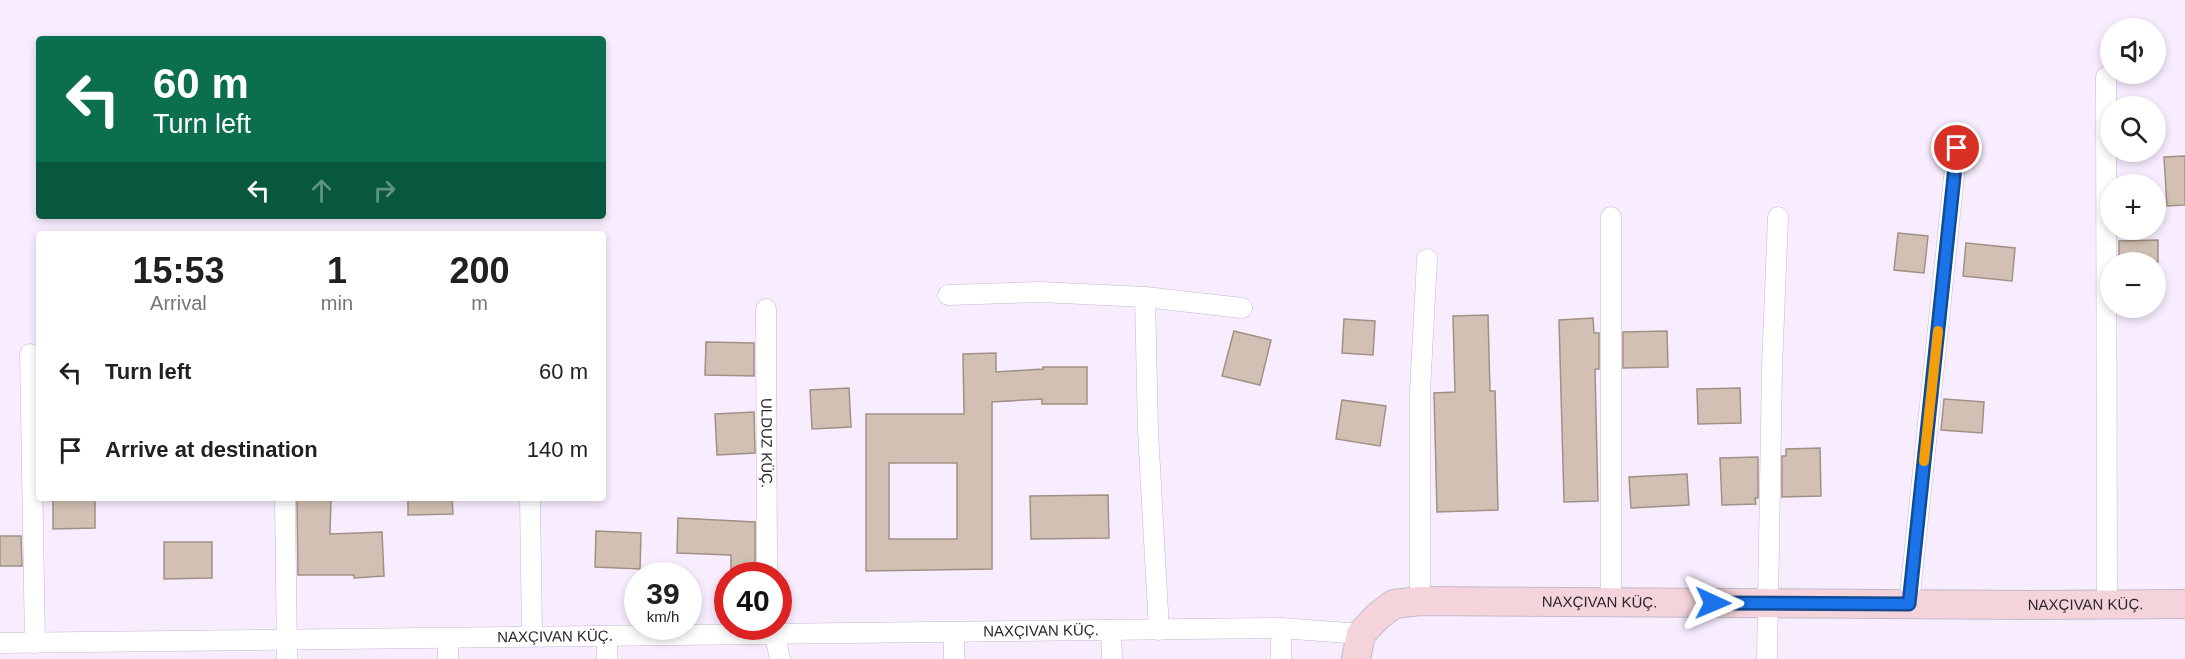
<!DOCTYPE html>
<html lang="en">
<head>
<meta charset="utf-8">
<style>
  body { margin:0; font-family:Helvetica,sans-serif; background:#f6f6f6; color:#202124; height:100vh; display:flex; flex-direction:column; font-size:22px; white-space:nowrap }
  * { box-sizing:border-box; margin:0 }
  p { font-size:20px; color:#757577 }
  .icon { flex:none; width:33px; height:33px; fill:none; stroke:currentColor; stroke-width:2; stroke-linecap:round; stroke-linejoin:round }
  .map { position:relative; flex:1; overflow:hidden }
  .details { position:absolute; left:36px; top:231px; width:570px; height:270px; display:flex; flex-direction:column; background:#fff; border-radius:6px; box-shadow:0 3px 9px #0003 }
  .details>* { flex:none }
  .hud { position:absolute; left:36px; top:36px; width:570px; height:183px; border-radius:6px; box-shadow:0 3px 9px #0003; background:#0b6e4f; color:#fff; overflow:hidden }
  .fabs { position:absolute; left:2100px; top:18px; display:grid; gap:12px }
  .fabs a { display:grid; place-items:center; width:66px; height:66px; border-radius:50%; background:#fff; box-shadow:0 3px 9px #0003; font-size:30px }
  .speed { position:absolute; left:624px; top:562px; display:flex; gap:12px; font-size:30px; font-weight:700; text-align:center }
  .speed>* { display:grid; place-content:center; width:78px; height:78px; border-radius:50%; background:#fff; box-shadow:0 3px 9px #0003; line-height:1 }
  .speed small { font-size:15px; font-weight:400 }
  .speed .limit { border:9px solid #d22; background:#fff; color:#111 }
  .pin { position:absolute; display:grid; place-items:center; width:51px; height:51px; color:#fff; margin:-26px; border:3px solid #fff; border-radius:50%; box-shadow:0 2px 6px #0007 }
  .me { position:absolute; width:66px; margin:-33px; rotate:91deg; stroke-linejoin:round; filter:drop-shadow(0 0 4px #0008) }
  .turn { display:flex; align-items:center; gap:21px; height:126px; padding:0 18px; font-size:27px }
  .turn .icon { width:78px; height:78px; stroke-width:2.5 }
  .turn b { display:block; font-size:42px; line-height:51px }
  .lanes { display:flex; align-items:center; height:57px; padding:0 18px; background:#0003; justify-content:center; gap:30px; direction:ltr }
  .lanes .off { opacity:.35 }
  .eta { display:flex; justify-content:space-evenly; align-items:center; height:102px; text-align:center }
  .eta b { font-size:36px; font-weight:800; line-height:42px }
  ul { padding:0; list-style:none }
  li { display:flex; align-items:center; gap:18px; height:78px; padding:0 18px }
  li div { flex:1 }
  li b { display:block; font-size:22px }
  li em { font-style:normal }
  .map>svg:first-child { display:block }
  .building { fill:#d2c0b4; stroke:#a19084; stroke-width:1.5; fill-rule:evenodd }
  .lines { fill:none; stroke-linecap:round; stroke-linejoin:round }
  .street-casing { stroke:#c3b9cb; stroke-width:21 }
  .secondary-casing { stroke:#c3b9cb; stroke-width:30 }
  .street { stroke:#fff; stroke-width:20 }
  .secondary { stroke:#f4d4da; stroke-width:28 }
  .route-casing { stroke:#114b97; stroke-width:15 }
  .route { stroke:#1a73e8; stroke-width:10 }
  .slow { stroke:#f59e0b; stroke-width:10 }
  .labels { text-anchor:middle; stroke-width:5; stroke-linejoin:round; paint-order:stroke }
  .street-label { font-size:15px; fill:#2a262c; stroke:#fff }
</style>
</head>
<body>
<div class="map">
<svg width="2185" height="659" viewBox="0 0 2185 659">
  <rect width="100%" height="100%" fill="#f7edff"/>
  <!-- building -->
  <path class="building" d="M2185 156V205L2167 206 2164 157Z
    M1898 233 1928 236 1924 273 1894 270Z
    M2158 240V262H2119V241Z
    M1966 243 2015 248 2012 281 1963 276Z
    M1488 315 1490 391H1495L1498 510 1437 512 1434 393 1455 392 1453 316Z
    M1593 318 1594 333H1599V369H1595L1598 501 1564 502 1559 320Z
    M1344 319 1375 321 1373 355 1342 353Z
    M1234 331 1271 340 1260 385 1222 376Z
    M1667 331 1668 367 1623 368V332Z
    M706 342 754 343V376L705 375Z
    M996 353V372L1043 369V367H1087V404H1042V399L992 402V569L866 571V414H964L963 354ZM889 463H957V539H889Z
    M849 388 851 427 812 429 810 390Z
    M1740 388 1741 423 1698 424 1697 389Z
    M1944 399 1984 402 1982 433 1941 430Z
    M1342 400 1386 406 1380 446 1336 439Z
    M754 412 755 453 717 455 715 414Z
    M1820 448 1821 496 1782 497V456H1786V449Z
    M1758 457V498H1755L1756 504 1722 505 1720 458Z
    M1687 474 1689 505 1631 508 1629 477Z
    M1108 495 1109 538 1031 539 1030 496Z
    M53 498H95V528L53 529Z
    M297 498H331L330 534 382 532 384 576 354 578V575H298Z
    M408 498H452L453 514 408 515Z
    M678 518 755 522V576H731V555L677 553Z
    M596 531 641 533 640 569 595 567Z
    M0 536H21L22 566H0Z
    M164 542H212V578L164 579Z"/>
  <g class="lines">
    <defs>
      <g id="street">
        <path d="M2106 77 2107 604"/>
        <path d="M1611 217V603"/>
        <path d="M948 295 1040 292 1145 297 1242 308"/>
        <path d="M1145 297 1148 431 1159 630"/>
        <path id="s1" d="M766 309 767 576"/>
        <path d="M30 354 35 643"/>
        <path d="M285 498 287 659"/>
        <path d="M530 498 532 636"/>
        <path d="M1420 601V391L1427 259"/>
        <path d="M1909 604 1957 148"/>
        <path d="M773 627 780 659"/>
        <path d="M1111 630 1112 659"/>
        <path d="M954 632V659"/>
        <path d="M607 636V659"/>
        <path d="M448 638V659"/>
        <path id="s2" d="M0 643 1281 628 1361 634"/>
        <path d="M1281 659V628"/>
        <path d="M1767 659 1772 368 1778 217"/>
      </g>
      <g id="secondary">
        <path id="s3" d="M1356 659 1361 634 1378 616 1394 604 1420 601 2028 605 2185 604"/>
      </g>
    </defs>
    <!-- street casing -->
    <use href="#street" class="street-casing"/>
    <!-- secondary casing -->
    <use href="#secondary" class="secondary-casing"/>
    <!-- street -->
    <use href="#street" class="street"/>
    <!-- secondary -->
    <use href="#secondary" class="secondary"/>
  </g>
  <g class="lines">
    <defs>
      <path id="route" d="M1713 603 1909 604 1957 148"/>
    </defs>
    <!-- route casing -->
    <use href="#route" class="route-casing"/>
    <!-- route -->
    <use href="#route" class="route"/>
    <!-- slow -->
    <path class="slow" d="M1924 461 1938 331"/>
  </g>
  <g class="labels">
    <!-- street labels -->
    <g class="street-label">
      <text dy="5" stroke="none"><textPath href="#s1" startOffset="134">ULDUZ KÜÇ.</textPath></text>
      <text dy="5" stroke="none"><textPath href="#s3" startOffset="276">NAXÇIVAN KÜÇ.</textPath></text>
      <text dy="5" stroke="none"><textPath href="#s3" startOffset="762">NAXÇIVAN KÜÇ.</textPath></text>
      <text dy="5" stroke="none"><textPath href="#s2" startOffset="1041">NAXÇIVAN KÜÇ.</textPath></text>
      <text dy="5" stroke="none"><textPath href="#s2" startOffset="555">NAXÇIVAN KÜÇ.</textPath></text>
    </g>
  </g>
</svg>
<div class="fabs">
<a><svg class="icon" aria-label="sound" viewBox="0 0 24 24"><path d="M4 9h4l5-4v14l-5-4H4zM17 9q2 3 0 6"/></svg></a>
<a><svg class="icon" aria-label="search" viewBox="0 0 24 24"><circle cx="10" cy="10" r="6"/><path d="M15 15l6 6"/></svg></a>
<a>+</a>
<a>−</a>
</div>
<div class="speed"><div>39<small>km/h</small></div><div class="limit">40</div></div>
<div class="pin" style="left:1957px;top:148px;background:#d93025"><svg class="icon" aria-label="arrive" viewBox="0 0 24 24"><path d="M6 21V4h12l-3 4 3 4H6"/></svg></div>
<svg class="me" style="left:1713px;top:603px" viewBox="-20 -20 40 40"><path d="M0-17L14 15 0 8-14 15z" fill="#1a73e8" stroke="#fff" stroke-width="4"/></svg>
<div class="hud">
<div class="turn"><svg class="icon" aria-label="left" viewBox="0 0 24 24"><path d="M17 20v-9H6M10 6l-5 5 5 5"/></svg><div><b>60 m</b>Turn left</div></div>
<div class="lanes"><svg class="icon" aria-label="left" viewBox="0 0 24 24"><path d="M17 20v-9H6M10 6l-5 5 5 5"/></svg><svg class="icon off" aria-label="ahead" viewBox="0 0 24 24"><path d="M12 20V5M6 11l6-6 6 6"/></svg><svg class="icon off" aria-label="right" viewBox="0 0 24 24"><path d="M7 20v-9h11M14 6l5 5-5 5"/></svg></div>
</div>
<section class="details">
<div class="eta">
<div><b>15:53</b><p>Arrival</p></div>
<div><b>1</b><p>min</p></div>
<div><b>200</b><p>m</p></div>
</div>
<ul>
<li><svg class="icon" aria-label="left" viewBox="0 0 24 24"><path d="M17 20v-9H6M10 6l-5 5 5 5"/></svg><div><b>Turn left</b></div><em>60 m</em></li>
<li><svg class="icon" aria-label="arrive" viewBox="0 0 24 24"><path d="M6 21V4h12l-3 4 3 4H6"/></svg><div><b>Arrive at destination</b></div><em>140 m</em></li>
</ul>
</section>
</div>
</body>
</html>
